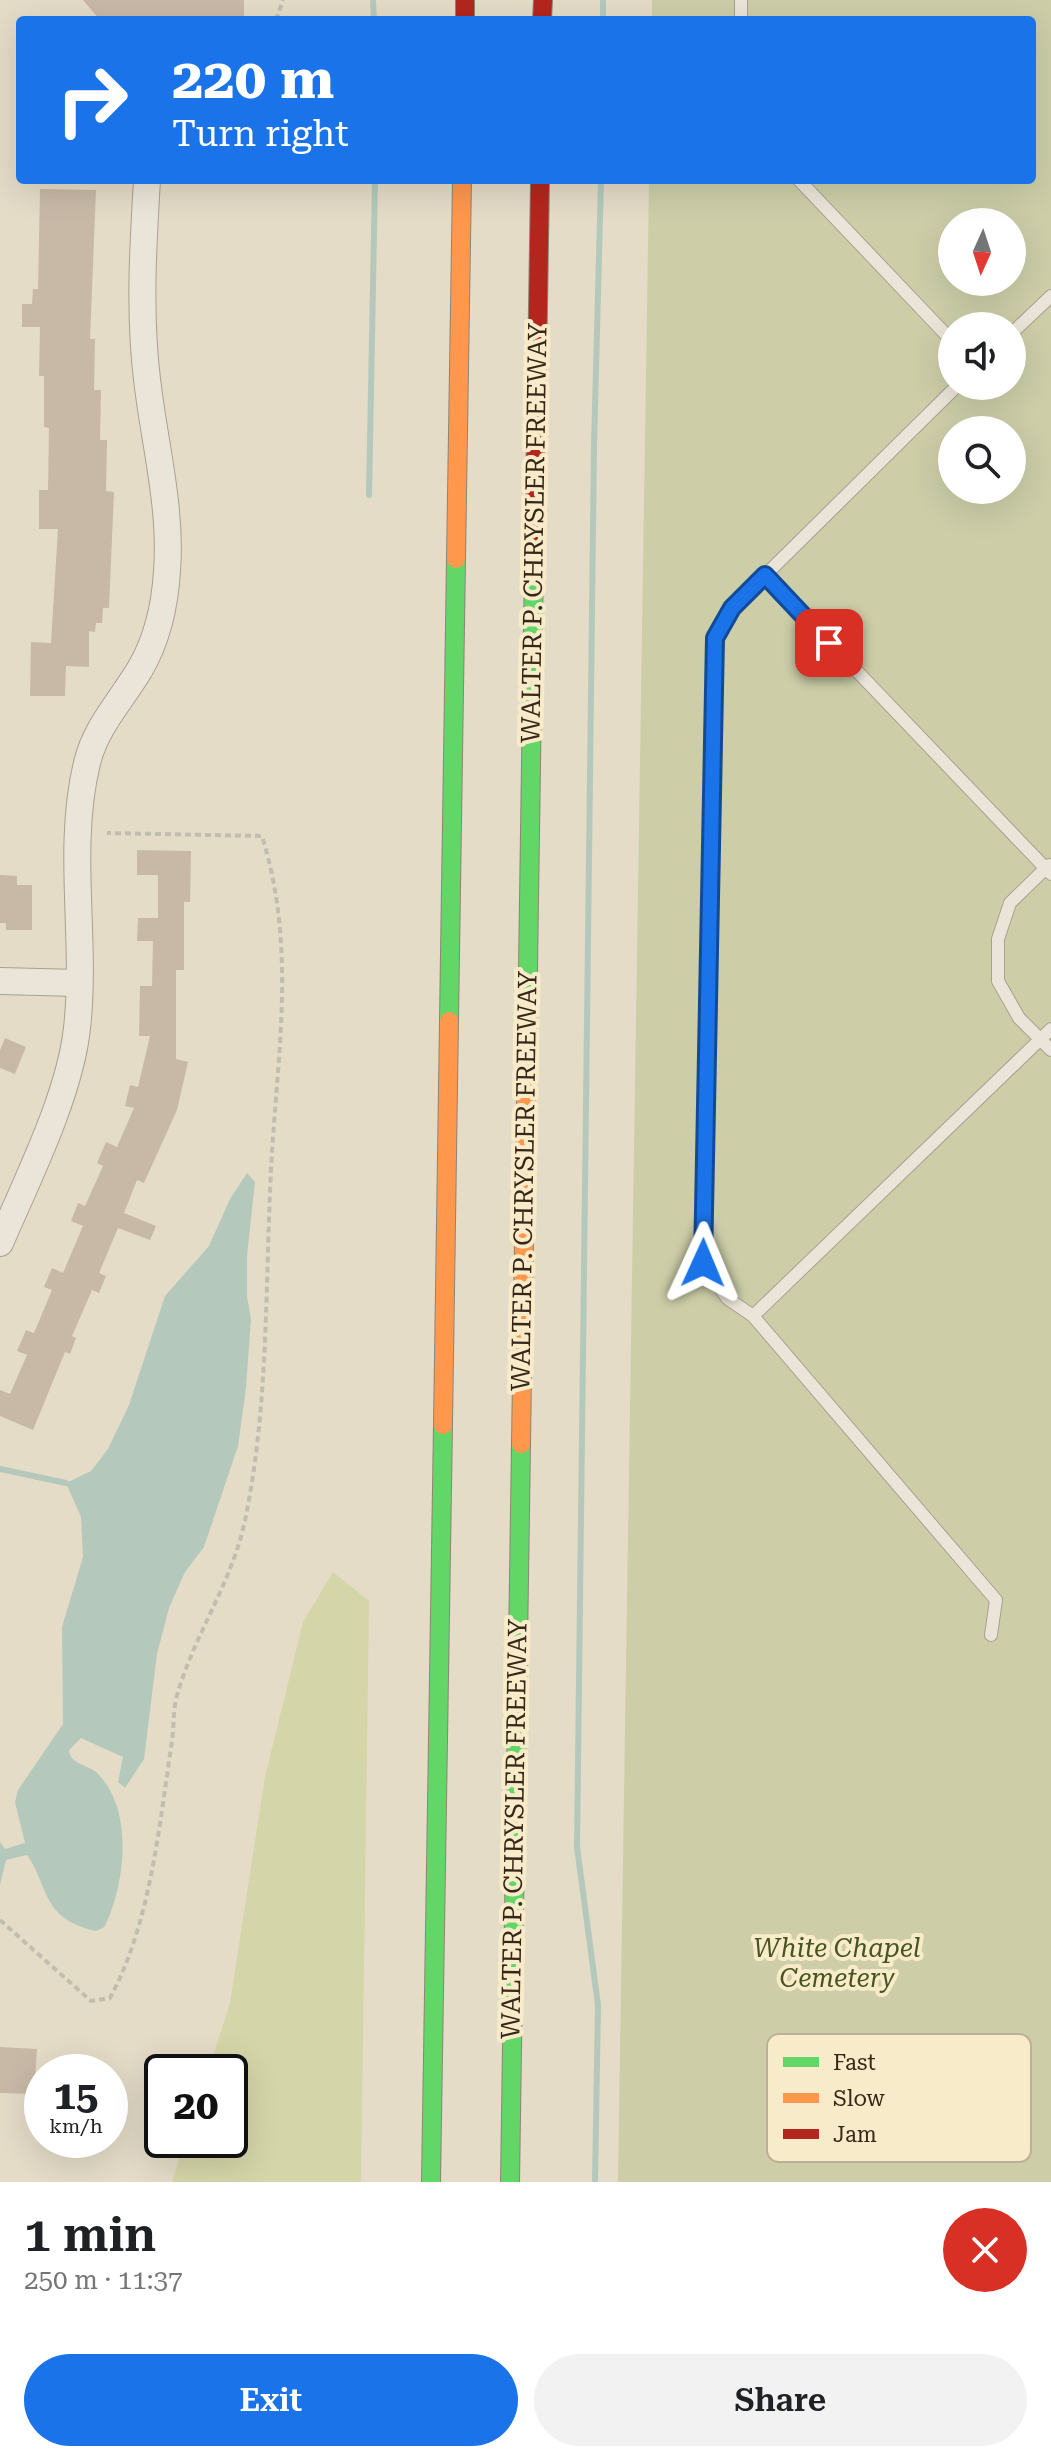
<!DOCTYPE html>
<html lang="en">
<head>
<meta charset="utf-8">
<style>
  body { margin:0; font-family:"Roboto Serif",serif; background:#f2f2f2; color:#202124; height:100vh; display:flex; flex-direction:column; font-size:30px; white-space:nowrap }
  * { box-sizing:border-box; margin:0 }
  p { font-size:26px; color:#757577 }
  .icon { flex:none; width:44px; height:44px; fill:none; stroke:currentColor; stroke-width:2; stroke-linecap:round; stroke-linejoin:round }
  .map { position:relative; height:2182px; overflow:hidden }
  .sheet { display:flex; flex-direction:column; background:#fff; flex:1 }
  .sheet>* { flex:none }
  .top-card { position:absolute; left:16px; top:16px; width:1020px; height:168px; border-radius:8px; box-shadow:0 8px 32px #0002; background:#1a73e8; color:#fff; overflow:hidden }
  .needle { width:52px; rotate:183deg }
  .fabs { position:absolute; left:938px; top:208px; display:grid; gap:16px }
  .fabs a { display:grid; place-items:center; width:88px; height:88px; border-radius:50%; background:#fff; box-shadow:0 8px 32px #0002; font-size:40px }
  .speed { position:absolute; left:24px; top:2054px; display:flex; gap:16px; font-size:40px; font-weight:700; text-align:center }
  .speed>* { display:grid; place-content:center; width:104px; height:104px; border-radius:50%; background:#fff; box-shadow:0 8px 32px #0002; line-height:1 }
  .speed small { font-size:20px; font-weight:400 }
  .speed .limit { border:4px solid #111; border-radius:12px; background:#fff; color:#111 }
  .pin { position:absolute; display:grid; place-items:center; width:68px; height:68px; color:#fff; margin:-34px; border-radius:16px; box-shadow:0 4px 12px #0006 }
  .me { position:absolute; width:88px; margin:-44px; rotate:1deg; stroke-linejoin:round; filter:drop-shadow(0 0 6px #0008) }
  .turn { display:flex; align-items:center; gap:28px; height:168px; padding:0 24px; font-size:36px }
  .turn .icon { width:104px; height:104px; stroke-width:2.5 }
  .turn b { display:block; font-size:56px; line-height:68px }
  .round { display:grid; place-items:center; flex:none; width:84px; height:84px; border-radius:42px; background:#f2f2f2 }
  .head { display:flex; align-items:center; justify-content:space-between; height:136px; padding:0 24px }
  h1 { font-size:48px; font-weight:600; line-height:60px }
  .primary-button { display:flex; gap:16px; margin-top:auto; padding:16px 24px }
  .primary-button a { flex:1; height:92px; border-radius:48px; background:#1a73e8; color:#fff; font-size:32px; font-weight:600; line-height:92px; text-align:center }
  .primary-button a+a { background:#f2f2f2; color:#202124 }
  .map>svg:first-child { display:block }
  .green { fill:#d4d5a8 }
  .cemetery { fill:#cdcea8; fill-rule:evenodd }
  .water { fill:#b4c9bc }
  .lines { fill:none; stroke-linecap:round; stroke-linejoin:round }
  .stream { stroke:#b4c9bc; stroke-width:6 }
  .building { fill:#c8b9a7 }
  .lane-casing { stroke:#a8a091; stroke-width:14 }
  .street-casing { stroke:#a8a091; stroke-width:28 }
  .fast-casing { stroke:#8d8578; stroke-width:20 }
  .slow-casing { stroke:#8d8578; stroke-width:20 }
  .jam-casing { stroke:#8d8578; stroke-width:20 }
  .path { stroke:#c3bdb0; stroke-width:4; stroke-dasharray:6 4; stroke-linecap:butt }
  .lane { stroke:#ebe5d9; stroke-width:12 }
  .street { stroke:#ebe5d9; stroke-width:26 }
  .fast { stroke:#63d668; stroke-width:18 }
  .slow { stroke:#ff974d; stroke-width:18 }
  .jam { stroke:#b3261e; stroke-width:18 }
  .route-casing { stroke:#114b97; stroke-width:20 }
  .route { stroke:#1a73e8; stroke-width:14 }
  .labels { text-anchor:middle; stroke-width:8; stroke-linejoin:round; paint-order:stroke }
  .street-label { font-size:26px; fill:#362719; stroke:#f8ebca }
  .park-label { font-size:26px; font-style:italic; fill:#46541f; stroke:#f8ebca }
  .key { fill:#f8ebca; stroke:#beb095; stroke-width:2 }
  .key-label { font-size:22px; fill:#362719 }
</style>
</head>
<body>
<div class="map">
<svg width="1051" height="2182" viewBox="0 0 1051 2182">
  <rect width="100%" height="100%" fill="#e4dcc7"/>
  <!-- green -->
  <path class="green" d="M333 1572 369 1601 361 2182H172L185 2140H230V2072H208L230 2003 265 1777 303 1622Z"/>
  <!-- cemetery -->
  <path class="cemetery" d="M652 0H1051V2182H618L649 180H1032V20H652ZM952 222H1012V282H952ZM952 326H1012V386H952ZM952 430H1012V490H952Z"/>
  <!-- water -->
  <path class="water" d="M247 1173 255 1182 247 1256V1296L251 1319 246 1388 238 1446 204 1547 185 1572 169 1608 157 1654 144 1759 125 1788 118 1782 123 1757 81 1738 69 1750C70 1764 86 1764 96 1772 135 1809 125 1884 105 1926 97 1933 92 1931 82 1927 42 1913 47 1883 27 1855L6 1860 0 1885V1842L5 1849 25 1843 15 1802 18 1790 63 1724 62 1627 83 1557 81 1517 66 1483 91 1471 108 1449 129 1405 165 1296 209 1246 230 1199Z"/>
  <g class="lines">
    <!-- stream -->
    <path class="stream" d="M373 0 374 20
      M603 20V0
      M369 495 375 180
      M0 1469 66 1483
      M595 2182 598 2005 577 1847 594 446 601 180"/>
  </g>
  <!-- building -->
  <path class="building" d="M83 0H244V20H100Z
    M40 189 96 190 90 339H95L94 390H101L100 440H107L106 491 114 492 109 608H103L102 623H96L95 632 89 631V667L66 666 65 696H30L31 642 51 643 58 529H39V490H48L49 428 44 427V376H39L40 327H22V304H32L33 289H38Z
    M137 850 191 851 190 902H184V970H176V1059L188 1062 177 1110 144 1183 137 1180 124 1213 156 1226 150 1240 118 1228 99 1273 106 1276 99 1293 92 1290 72 1336 76 1338 70 1354 65 1352 33 1430 0 1416V1390L10 1394 27 1355 17 1351 26 1330 34 1333 52 1290 44 1287 52 1268 63 1273 83 1226 71 1221 78 1203 85 1206 103 1166 97 1163 106 1142 117 1147 134 1108 125 1106 130 1085 138 1087 150 1036H139L140 986H152L153 941H137L138 918H158V875H137Z
    M0 875 17 876V885H32V930H6V923H0Z
    M5 1038 26 1047 15 1074 0 1068V1050Z
    M0 2047 37 2049 34 2094 0 2093Z"/>
  <g class="lines">
    <defs>
      <path id="lane" d="M741 0V20
        M799 180 952 341
        M1012 333 1051 296
        M957 386 732 608 715 638 703 1263 727 1298 753 1316 1051 1029
        M765 575 1051 874
        M1049 865 1010 903 998 939V981L1019 1018 1051 1050
        M753 1316 996 1600 991 1635"/>
      <path id="street" d="M0 981 79 983
        M0 1243C27 1180 70 1095 77 1028 87 940 66 849 87 763 96 726 121 701 140 669 157 640 165 604 167 571 172 507 154 442 147 379 139 314 143 246 147 180"/>
      <path id="fast" d="M449 1021 456 559
        M527 1037 534 560
        M431 2182 443 1425
        M510 2182 521 1444"/>
      <path id="slow" d="M456 559 462 180
        M443 1425 449 1021
        M521 1444 527 1037"/>
      <path id="jam" d="M465 0V20
        M542 20 543 0
        M534 560 540 180"/>
    </defs>
    <!-- lane casing -->
    <use href="#lane" class="lane-casing"/>
    <!-- street casing -->
    <use href="#street" class="street-casing"/>
    <!-- fast casing -->
    <use href="#fast" class="fast-casing"/>
    <!-- slow casing -->
    <use href="#slow" class="slow-casing"/>
    <!-- jam casing -->
    <use href="#jam" class="jam-casing"/>
    <!-- path -->
    <path class="path" d="M276 20 283 0
      M0 1920 91 2001 110 1998C151 1922 159 1826 172 1741 174 1727 173 1713 176 1699 192 1639 230 1586 244 1525 269 1409 265 1288 271 1170 277 1054 297 949 262 836L107 833"/>
    <!-- lane -->
    <use href="#lane" class="lane"/>
    <!-- street -->
    <use href="#street" class="street"/>
    <!-- fast -->
    <use href="#fast" class="fast"/>
    <!-- slow -->
    <use href="#slow" class="slow"/>
    <!-- jam -->
    <use href="#jam" class="jam"/>
  </g>
  <g class="lines">
    <defs>
      <path id="route" d="M703 1263 715 638 732 608 765 575 829 643"/>
    </defs>
    <!-- route casing -->
    <use href="#route" class="route-casing"/>
    <!-- route -->
    <use href="#route" class="route"/>
  </g>
  <g class="labels">
    <!-- street labels -->
    <g class="street-label">
      <text transform="translate(534 533) rotate(-89)" y="9">WALTER P. CHRYSLER FREEWAY</text>
      <text transform="translate(524 1181) rotate(-89)" y="9">WALTER P. CHRYSLER FREEWAY</text>
      <text transform="translate(514 1829) rotate(-89)" y="9">WALTER P. CHRYSLER FREEWAY</text>
    </g>
    <!-- park labels -->
    <g class="park-label">
      <text x="837" y="1957">White Chapel<tspan x="837" dy="30">Cemetery</tspan></text>
    </g>
  </g>
  <!-- legend -->
  <rect x="767" y="2034" width="264" height="128" rx="12" class="key"/>
  <rect x="783" y="2057" width="36" height="10" fill="#63d668"/>
  <rect x="783" y="2093" width="36" height="10" fill="#ff974d"/>
  <rect x="783" y="2129" width="36" height="10" fill="#b3261e"/>
  <g class="key-label">
    <text x="833" y="2070">Fast</text>
    <text x="833" y="2106">Slow</text>
    <text x="833" y="2142">Jam</text>
  </g>
</svg>
<div class="fabs">
<a><svg class="needle" viewBox="-14 -14 28 28"><path d="M0-13l5 13h-10z" fill="#e53935"/><path d="M0 13l5-13h-10z" fill="#757577"/></svg></a>
<a><svg class="icon" aria-label="sound" viewBox="0 0 24 24"><path d="M4 9h4l5-4v14l-5-4H4zM17 9q2 3 0 6"/></svg></a>
<a><svg class="icon" aria-label="search" viewBox="0 0 24 24"><circle cx="10" cy="10" r="6"/><path d="M15 15l6 6"/></svg></a>
</div>
<div class="speed"><div>15<small>km/h</small></div><div class="limit">20</div></div>
<div class="pin" style="left:829px;top:643px;background:#d93025"><svg class="icon" aria-label="arrive" viewBox="0 0 24 24"><path d="M6 21V4h12l-3 4 3 4H6"/></svg></div>
<svg class="me" style="left:703px;top:1263px" viewBox="-20 -20 40 40"><path d="M0-17L14 15 0 8-14 15z" fill="#1a73e8" stroke="#fff" stroke-width="4"/></svg>
<div class="top-card">
<div class="turn"><svg class="icon" aria-label="right" viewBox="0 0 24 24"><path d="M7 20v-9h11M14 6l5 5-5 5"/></svg><div><b>220 m</b>Turn right</div></div>
</div>
</div>
<section class="sheet">
<div class="head"><div><h1>1 min</h1><p>250 m · 11:37</p></div><a class="round" style="background:#d93025;color:#fff"><svg class="icon" aria-label="close" viewBox="0 0 24 24"><path d="M6 6l12 12M18 6L6 18"/></svg></a></div>
<div class="primary-button"><a>Exit</a><a>Share</a></div>
</section>
</body>
</html>
